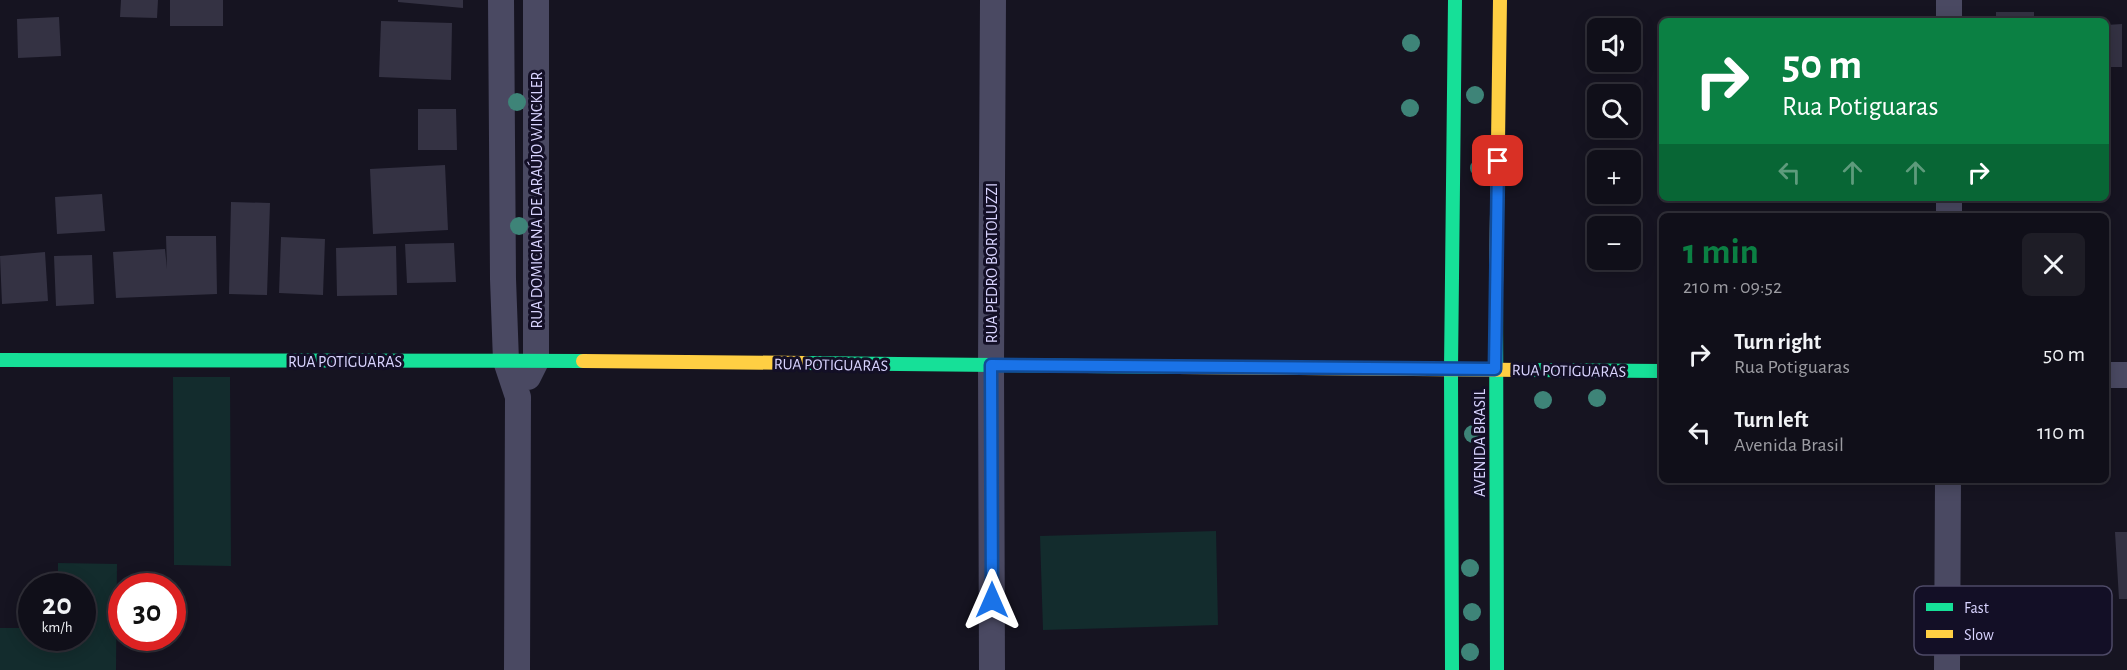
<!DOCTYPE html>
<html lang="en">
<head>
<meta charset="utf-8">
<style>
  body { margin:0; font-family:"Alegreya Sans",sans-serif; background:#1e1d26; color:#f1f3f6; height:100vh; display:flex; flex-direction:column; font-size:22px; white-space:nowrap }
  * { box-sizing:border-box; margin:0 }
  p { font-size:20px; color:#9c9ca2 }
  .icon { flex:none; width:33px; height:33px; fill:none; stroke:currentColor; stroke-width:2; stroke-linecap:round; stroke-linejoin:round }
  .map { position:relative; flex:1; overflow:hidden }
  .details { position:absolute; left:1659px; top:213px; width:450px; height:270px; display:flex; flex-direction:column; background:#100f19; border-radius:9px; box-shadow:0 3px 15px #0003,0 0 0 2px #302f38 }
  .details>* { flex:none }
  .banner { position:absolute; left:1659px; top:18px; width:450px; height:183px; border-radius:9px; box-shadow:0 3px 15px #0003,0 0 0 2px #302f38; background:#0b8043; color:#fff; overflow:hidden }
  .fabs { position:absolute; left:1587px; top:18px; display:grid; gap:12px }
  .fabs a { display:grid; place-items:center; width:54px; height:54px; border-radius:9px; background:#100f19; box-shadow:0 3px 15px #0003,0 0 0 2px #302f38; font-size:30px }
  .speed { position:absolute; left:18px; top:573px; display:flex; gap:12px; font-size:30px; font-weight:700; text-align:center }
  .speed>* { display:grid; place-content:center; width:78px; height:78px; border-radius:50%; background:#100f19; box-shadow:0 3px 15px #0003,0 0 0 2px #302f38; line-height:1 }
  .speed small { font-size:15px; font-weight:400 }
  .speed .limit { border:9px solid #d22; background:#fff; color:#111 }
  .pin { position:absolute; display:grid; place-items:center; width:51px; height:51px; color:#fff; margin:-26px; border-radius:12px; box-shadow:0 3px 9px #0006 }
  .me { position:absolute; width:66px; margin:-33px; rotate:0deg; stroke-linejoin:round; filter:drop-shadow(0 0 4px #0008) }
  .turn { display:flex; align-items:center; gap:21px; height:126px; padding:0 24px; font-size:27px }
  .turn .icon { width:78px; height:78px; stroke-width:2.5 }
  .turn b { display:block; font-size:42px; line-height:51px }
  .lanes { display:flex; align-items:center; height:57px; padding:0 24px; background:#0003; justify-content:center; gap:30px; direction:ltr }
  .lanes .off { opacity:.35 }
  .round { display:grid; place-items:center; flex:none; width:63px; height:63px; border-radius:9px; background:#1e1d26 }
  .head { display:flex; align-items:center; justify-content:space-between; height:102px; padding:0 24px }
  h1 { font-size:36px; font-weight:700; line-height:45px; color:#0b8043 }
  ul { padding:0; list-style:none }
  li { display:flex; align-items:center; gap:18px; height:78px; padding:0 24px }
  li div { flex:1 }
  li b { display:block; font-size:22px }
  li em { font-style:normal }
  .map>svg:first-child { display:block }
  .green { fill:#132c2d }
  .building { fill:#343243 }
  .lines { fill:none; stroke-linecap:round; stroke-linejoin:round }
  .street { stroke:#4a4962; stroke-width:26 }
  .fast { stroke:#16e098; stroke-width:14 }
  .slow { stroke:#ffcf43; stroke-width:14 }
  .tree { fill:#3e8478 }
  .route-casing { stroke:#114b97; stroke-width:15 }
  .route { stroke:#1a73e8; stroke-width:10 }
  .labels { text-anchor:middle; stroke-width:6; stroke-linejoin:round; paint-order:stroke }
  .street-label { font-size:16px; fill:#d9d4ff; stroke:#130f26 }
  .key { fill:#130f26; stroke:#4e4a67; stroke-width:1.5 }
  .key-label { font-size:16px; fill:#d9d4ff }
</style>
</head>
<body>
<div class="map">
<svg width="2127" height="670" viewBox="0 0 2127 670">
  <rect width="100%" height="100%" fill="#161421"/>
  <!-- green -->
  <path class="green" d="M173 377H230L231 566 174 565Z
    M1216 531 1218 625 1043 630 1040 536Z
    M58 563 117 564 116 670H0V628H31L32 638H82V586H58Z"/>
  <!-- building -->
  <path class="building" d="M121 0H158L157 18 120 17Z
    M170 0H223V26H170Z
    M398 0H463V8L398 2Z
    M1996 12H2034V21H1996Z
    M59 17 61 56 18 58 17 19Z
    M2050 17H2078V21H2050Z
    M381 21 452 23 451 80 379 77Z
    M2122 24V67H2106V25Z
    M418 109H456L457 150H418Z
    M445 165 448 230 373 234 370 169Z
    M102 194 105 231 57 234 55 197Z
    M231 202 270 203 267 295 229 294Z
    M166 236H216L217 294 116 298 113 252 165 249 167 269Z
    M281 237 325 239 323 295 279 293Z
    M454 243 456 282 407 283 405 244Z
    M396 246 397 295 337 296 336 248Z
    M45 252 48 301 2 304 0 256Z
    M92 255 94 304 56 306 54 256Z
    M2115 532H2127V599H2119Z"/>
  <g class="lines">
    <!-- street -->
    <path class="street" d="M501 0 503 279 506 361 518 397 517 670
      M1949 21V0
      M1949 216V198
      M2106 375H2127
      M528 377 536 361V0
      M992 670 991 365 993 0
      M1947 670 1948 480"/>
    <!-- fast -->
    <path class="fast" d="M1496 285 1497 670
      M0 360 583 361
      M805 363 1178 367
      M1529 370 1662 371
      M1452 670 1451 369 1455 0"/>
    <!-- slow -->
    <path class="slow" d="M1496 285 1500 0
      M583 361 805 363
      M1178 367 1529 370"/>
  </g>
  <!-- trees -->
  <g class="tree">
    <circle cx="1411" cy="43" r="9"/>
    <circle cx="1475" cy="95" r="9"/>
    <circle cx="517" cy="102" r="9"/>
    <circle cx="1410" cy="108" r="9"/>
    <circle cx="1479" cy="168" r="9"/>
    <circle cx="519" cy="226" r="9"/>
    <circle cx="1597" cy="398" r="9"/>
    <circle cx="1543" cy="400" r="9"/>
    <circle cx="1473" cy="434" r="9"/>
    <circle cx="1470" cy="568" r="9"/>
    <circle cx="1472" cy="612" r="9"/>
    <circle cx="1470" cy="652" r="9"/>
  </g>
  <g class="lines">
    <defs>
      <path id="route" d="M992 600 991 365 1495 369 1498 161"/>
    </defs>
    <!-- route casing -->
    <use href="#route" class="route-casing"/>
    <!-- route -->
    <use href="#route" class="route"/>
  </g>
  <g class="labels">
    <!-- street labels -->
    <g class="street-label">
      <text transform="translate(536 200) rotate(-90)" y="6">RUA DOMICIANA DE ARAÚJO WINCKLER</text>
      <text transform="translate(991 263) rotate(-90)" y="6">RUA PEDRO BORTOLUZZI</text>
      <text x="345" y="367">RUA POTIGUARAS</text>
      <text transform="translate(831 364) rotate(1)" y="6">RUA POTIGUARAS</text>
      <text transform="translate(1569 370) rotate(1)" y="6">RUA POTIGUARAS</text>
      <text transform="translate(1479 443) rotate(-90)" y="6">AVENIDA BRASIL</text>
    </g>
  </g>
  <!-- legend -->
  <rect x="1914" y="586" width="198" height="69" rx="9" class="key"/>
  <rect x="1926" y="603" width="27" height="8" fill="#16e098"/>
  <rect x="1926" y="630" width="27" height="8" fill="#ffcf43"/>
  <g class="key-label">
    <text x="1964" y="613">Fast</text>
    <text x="1964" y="640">Slow</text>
  </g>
</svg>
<div class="fabs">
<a><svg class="icon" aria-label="sound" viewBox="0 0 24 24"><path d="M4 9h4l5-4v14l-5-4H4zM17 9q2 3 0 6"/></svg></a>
<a><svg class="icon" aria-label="search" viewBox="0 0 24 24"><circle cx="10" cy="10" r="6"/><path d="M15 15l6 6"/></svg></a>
<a>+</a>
<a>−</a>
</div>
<div class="speed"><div>20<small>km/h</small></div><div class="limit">30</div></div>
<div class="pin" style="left:1498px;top:161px;background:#d93025"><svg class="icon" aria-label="arrive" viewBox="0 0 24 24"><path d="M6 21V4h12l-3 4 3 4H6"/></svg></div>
<svg class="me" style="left:992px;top:600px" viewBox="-20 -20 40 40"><path d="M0-17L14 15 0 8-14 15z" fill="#1a73e8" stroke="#fff" stroke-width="4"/></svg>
<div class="banner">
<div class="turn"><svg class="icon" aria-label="right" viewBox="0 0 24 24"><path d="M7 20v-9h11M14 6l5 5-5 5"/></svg><div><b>50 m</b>Rua Potiguaras</div></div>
<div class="lanes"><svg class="icon off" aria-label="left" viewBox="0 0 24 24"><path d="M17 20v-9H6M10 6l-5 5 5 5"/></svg><svg class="icon off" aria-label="ahead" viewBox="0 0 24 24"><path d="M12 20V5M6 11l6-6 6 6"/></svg><svg class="icon off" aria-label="ahead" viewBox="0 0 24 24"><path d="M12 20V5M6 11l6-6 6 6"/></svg><svg class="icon" aria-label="right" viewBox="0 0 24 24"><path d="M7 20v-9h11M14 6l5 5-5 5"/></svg></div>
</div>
<section class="details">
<div class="head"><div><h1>1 min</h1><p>210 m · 09:52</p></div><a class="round"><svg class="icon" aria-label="close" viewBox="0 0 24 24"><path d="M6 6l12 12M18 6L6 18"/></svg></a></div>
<ul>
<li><svg class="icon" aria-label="right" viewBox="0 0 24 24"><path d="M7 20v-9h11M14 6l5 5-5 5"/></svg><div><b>Turn right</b><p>Rua Potiguaras</p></div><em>50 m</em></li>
<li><svg class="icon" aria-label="left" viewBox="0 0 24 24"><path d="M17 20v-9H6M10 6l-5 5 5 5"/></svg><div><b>Turn left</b><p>Avenida Brasil</p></div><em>110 m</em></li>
</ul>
</section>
</div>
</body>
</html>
